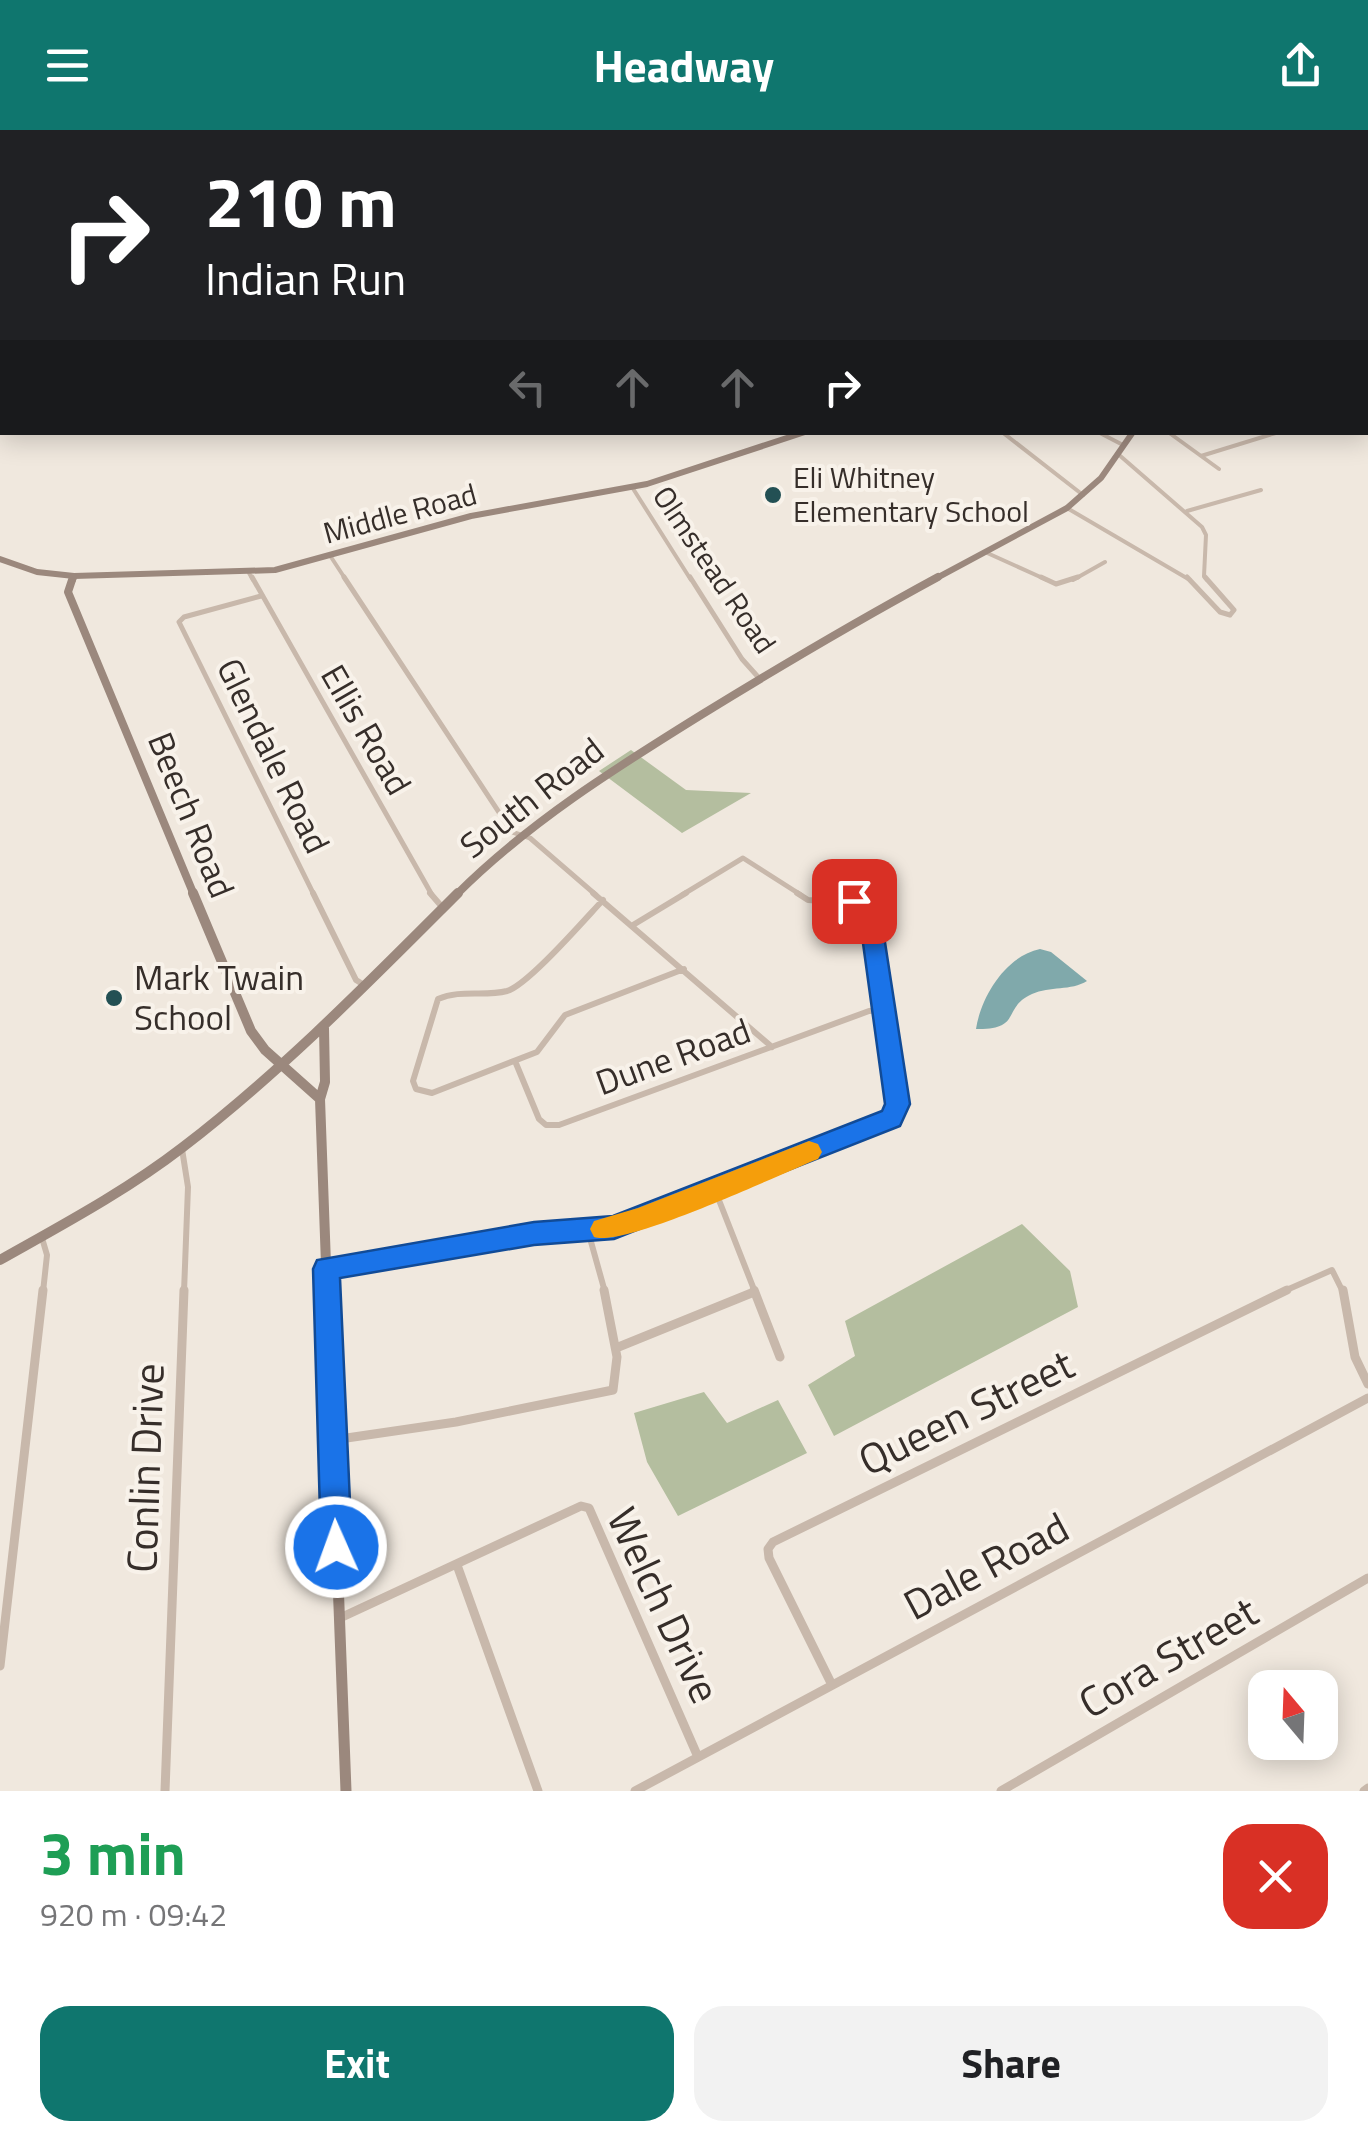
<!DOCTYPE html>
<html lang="en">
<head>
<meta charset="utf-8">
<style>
  body { margin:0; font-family:"Titillium Web",sans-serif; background:#f2f2f2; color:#202124; height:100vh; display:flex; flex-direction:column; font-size:38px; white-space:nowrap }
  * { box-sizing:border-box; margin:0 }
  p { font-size:32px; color:#757577 }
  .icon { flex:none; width:55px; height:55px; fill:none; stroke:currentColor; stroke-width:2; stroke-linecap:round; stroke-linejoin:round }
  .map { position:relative; height:1661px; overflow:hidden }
  .sheet { display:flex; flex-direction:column; background:#fff; flex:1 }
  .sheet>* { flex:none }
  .top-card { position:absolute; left:0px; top:0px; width:1370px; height:305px; box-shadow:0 5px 25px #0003; background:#202124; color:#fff; overflow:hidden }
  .needle { width:65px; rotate:341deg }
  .fabs { position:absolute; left:1248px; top:1540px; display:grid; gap:20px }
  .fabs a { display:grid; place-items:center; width:90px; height:90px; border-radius:20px; background:#fff; box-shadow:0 5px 25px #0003; font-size:50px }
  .pin { position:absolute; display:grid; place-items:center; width:85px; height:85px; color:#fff; margin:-42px; border-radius:20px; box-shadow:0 5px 15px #0006 }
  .me { position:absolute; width:110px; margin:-55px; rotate:358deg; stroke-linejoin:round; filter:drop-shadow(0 0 8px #0008) }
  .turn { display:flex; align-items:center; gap:35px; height:210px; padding:0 40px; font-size:45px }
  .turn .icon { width:130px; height:130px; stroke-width:2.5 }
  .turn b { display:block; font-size:70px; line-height:85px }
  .lanes { display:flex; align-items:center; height:95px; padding:0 40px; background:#0003; justify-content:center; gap:50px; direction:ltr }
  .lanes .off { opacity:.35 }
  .round { display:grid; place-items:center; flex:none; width:105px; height:105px; border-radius:30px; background:#f2f2f2 }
  .headline { display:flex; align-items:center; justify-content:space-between; height:170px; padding:0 40px }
  h1 { font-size:60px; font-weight:700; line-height:75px; color:#1e9e55 }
  .button { display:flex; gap:20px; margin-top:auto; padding:20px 40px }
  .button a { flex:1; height:115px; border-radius:30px; background:#0f766e; color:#fff; font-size:40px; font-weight:700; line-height:115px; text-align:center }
  .button a+a { background:#f2f2f2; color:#202124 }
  header { display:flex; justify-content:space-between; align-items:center; height:130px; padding:0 40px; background:#0f766e; color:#fff; font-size:45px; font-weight:700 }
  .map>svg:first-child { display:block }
  .green { fill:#b4be9f }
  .water { fill:#80a9ab }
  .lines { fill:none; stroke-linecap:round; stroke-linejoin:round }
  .stream { stroke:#80a9ab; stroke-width:2.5 }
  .street-far3 { stroke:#c8b8ab; stroke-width:4 }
  .street-far2 { stroke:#c8b8ab; stroke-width:5 }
  .street-far1 { stroke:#c8b8ab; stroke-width:6 }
  .street { stroke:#c8b8ab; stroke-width:9 }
  .secondary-far4 { stroke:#9b887d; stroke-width:5 }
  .secondary-far3 { stroke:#9b887d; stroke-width:6 }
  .secondary-far2 { stroke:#9b887d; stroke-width:8 }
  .secondary-far1 { stroke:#9b887d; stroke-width:10 }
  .secondary { stroke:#9b887d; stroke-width:11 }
  .route { fill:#1a73e8; stroke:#114b97; stroke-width:2.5 }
  .slow { fill:#f59e0b }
  .poi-dot { fill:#235054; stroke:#f8f2ea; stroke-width:4 }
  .labels { text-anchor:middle; stroke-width:8; stroke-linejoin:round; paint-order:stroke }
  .far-poi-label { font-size:30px; fill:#362e2a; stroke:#f8f2ea; text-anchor:start }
  .far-street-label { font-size:30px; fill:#362e2a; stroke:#f8f2ea }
  .street-label { font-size:35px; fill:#362e2a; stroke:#f8f2ea }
  .poi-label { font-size:35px; fill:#362e2a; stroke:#f8f2ea; text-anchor:start }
  .near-street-label { font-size:42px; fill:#362e2a; stroke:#f8f2ea }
</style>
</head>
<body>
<header><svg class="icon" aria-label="menu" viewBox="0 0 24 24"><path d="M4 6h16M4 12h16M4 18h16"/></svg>Headway<svg class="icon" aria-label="share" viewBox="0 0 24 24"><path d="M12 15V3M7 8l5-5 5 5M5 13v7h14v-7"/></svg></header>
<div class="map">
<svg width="1368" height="1661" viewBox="0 0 1368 1661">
  <rect width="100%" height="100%" fill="#f0e8de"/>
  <!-- green -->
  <path class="green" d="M631 620 686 660 751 663 682 703 599 641Z
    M1022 1094 1070 1141 1078 1177 834 1306 808 1255 855 1226 845 1191Z
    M704 1262 727 1293 778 1270 807 1323 678 1386 647 1332 634 1283Z"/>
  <!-- water -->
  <path class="water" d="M1040 819 1051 822 1087 851C1071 861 1050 856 1032 864 1001 878 1023 900 976 899 981 866 1006 826 1040 819Z"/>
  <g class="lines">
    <!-- stream -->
    <path class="stream" d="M115 2 122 0"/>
    <!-- street-far3 -->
    <path class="street-far3" d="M1059 0 1063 2
      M1148 0 1153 2
      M499 2 507 0
      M1002 302 1083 365
      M1098 302 1123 315
      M1168 302 1219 339
      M1118 324 1202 397 1206 405 1204 446 1207 450
      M1201 326 1279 302
      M632 357 691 450
      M1067 378 1190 450
      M1187 381 1261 360
      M985 422 1047 450
      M331 427 346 450
      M249 443 253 450
      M1073 450 1105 432"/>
    <!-- street-far2 -->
    <path class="street-far2" d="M252 447 432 765
      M344 447 512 702 530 708 596 765
      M690 447 742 529 759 548
      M1041 447 1056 454 1078 447
      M1187 447 1220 482 1230 485
      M1205 447 1234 480 1230 485
      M261 466 184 487 179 492 314 765
      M682 765 743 728 801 765"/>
    <!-- street-far1 -->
    <path class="street-far1" d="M313 763 356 850 364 855
      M430 763 443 778
      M593 763 772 917
      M603 770C585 789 528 855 507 861 484 867 461 859 438 869L413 951 416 959 432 963 537 922 565 885 684 839
      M633 795 686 763
      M515 931 539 989 546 995H559L869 881 884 880
      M182 1019 188 1057 184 1162
      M715 1060 755 1162
      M588 1101 605 1162
      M42 1108 47 1125 43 1162
      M326 1139 534 1103 614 1097 715 1060 896 983 869 780 864 774 808 770 797 763
      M1282 1162 1332 1140 1343 1162"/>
    <!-- street -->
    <path class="street" d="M754 1160 780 1227
      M1343 1160 1355 1227 1368 1254
      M616 1218 754 1162
      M333 1310 456 1292 613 1260 617 1227 604 1160
      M457 1435 538 1661
      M340 1488 581 1376 589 1378 698 1627
      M0 1536 43 1160
      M832 1555 769 1428 768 1419 773 1412 1287 1160
      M165 1661 184 1160
      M635 1661 1368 1268
      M1001 1661 1368 1448
      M1364 1661 1368 1658"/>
    <!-- secondary-far4 -->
    <path class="secondary-far4" d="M584 0 588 2
      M1304 0 1309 2"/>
    <!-- secondary-far3 -->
    <path class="secondary-far3" d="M0 429 37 442 74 446 275 440 471 386 647 354 805 302
      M73 450 74 446
      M933 450 1067 378 1101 348 1133 302"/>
    <!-- secondary-far2 -->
    <path class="secondary-far2" d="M73 447 68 462 194 765
      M456 765C528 693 614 639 701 585 779 537 857 491 938 447"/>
    <!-- secondary-far1 -->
    <path class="secondary-far1" d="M193 763 251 901 265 920 320 969 327 1162
      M320 969 325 952 324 898
      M0 1130C62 1095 126 1061 183 1017 282 941 370 851 458 763"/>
    <!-- secondary -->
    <path class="secondary" d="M327 1160 346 1661"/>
  </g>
  <!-- route -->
  <path class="route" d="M854 763 880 780 910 974 900 996 614 1109 534 1115 340 1148 352 1417 347 1428 336 1433 325 1428 321 1417 313 1139 317 1130 534 1092 613 1086 882 981 885 974 859 784 843 771Z"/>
  <!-- slow -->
  <path class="slow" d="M809 1011 818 1014 822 1022 818 1029C780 1044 624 1118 594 1107L590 1099 594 1091 638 1078Z"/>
  <!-- markers -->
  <g class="poi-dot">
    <circle cx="773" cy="365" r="10"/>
    <circle cx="114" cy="868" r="10"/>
  </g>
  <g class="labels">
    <!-- far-poi labels -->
    <g class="far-poi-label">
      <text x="793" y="358">Eli Whitney<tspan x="793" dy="34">Elementary School</tspan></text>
    </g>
    <!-- far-street labels -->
    <g class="far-street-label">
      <text transform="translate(400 384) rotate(-15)" y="10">Middle Road</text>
      <text transform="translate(714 440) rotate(56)" y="10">Olmstead Road</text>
    </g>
    <!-- street labels -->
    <g class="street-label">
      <text transform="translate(366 600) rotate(60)" y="12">Ellis Road</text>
      <text transform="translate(273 626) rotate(64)" y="12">Glendale Road</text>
      <text transform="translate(532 668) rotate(-38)" y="12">South Road</text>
      <text transform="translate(191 685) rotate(68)" y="12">Beech Road</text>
      <text transform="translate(673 927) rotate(-20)" y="12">Dune Road</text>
    </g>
    <!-- poi labels -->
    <g class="poi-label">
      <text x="134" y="860">Mark Twain<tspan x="134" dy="40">School</tspan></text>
    </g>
    <!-- near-street labels -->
    <g class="near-street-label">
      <text transform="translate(966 1282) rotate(-26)" y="15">Queen Street</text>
      <text transform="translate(145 1338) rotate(-88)" y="15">Conlin Drive</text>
      <text transform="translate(986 1436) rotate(-28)" y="15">Dale Road</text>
      <text transform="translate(664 1475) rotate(65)" y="15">Welch Drive</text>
      <text transform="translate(1168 1527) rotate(-30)" y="15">Cora Street</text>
    </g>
  </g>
</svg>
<div class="fabs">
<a><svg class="needle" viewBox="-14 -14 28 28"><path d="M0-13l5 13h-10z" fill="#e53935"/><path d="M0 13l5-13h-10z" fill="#757577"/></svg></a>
</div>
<div class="pin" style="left:854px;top:771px;background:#d93025"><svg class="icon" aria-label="arrive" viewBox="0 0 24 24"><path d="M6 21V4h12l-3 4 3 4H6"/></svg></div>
<svg class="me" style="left:336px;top:1417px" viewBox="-20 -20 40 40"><circle r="17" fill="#1a73e8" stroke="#fff" stroke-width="3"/><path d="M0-11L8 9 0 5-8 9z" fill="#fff"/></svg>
<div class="top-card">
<div class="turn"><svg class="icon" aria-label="right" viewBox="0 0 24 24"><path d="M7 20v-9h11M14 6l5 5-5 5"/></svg><div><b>210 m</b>Indian Run</div></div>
<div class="lanes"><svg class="icon off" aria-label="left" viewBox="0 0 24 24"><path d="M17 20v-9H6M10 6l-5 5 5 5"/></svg><svg class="icon off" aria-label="ahead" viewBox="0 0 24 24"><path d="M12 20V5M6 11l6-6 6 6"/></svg><svg class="icon off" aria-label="ahead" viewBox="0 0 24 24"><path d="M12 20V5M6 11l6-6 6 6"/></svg><svg class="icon" aria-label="right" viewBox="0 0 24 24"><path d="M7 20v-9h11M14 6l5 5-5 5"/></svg></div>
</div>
</div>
<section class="sheet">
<div class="headline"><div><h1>3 min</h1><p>920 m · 09:42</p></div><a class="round" style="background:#d93025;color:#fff"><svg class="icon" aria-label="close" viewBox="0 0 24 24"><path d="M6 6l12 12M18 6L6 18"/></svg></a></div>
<div class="button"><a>Exit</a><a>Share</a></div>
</section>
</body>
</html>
